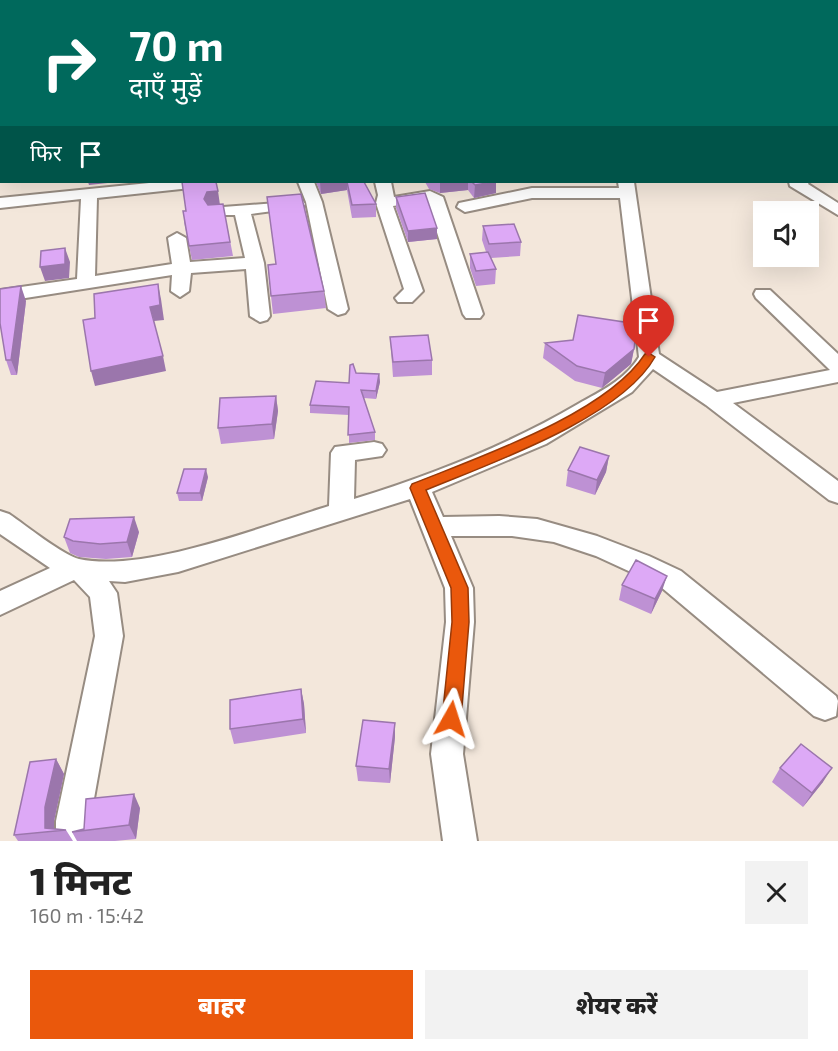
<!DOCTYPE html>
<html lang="hi">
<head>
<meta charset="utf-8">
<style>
  body { margin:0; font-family:"Exo 2","Noto Sans Devanagari",sans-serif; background:#f2f2f2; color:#222; height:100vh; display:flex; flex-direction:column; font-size:22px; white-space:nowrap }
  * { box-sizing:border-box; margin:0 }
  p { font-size:20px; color:#767676 }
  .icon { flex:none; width:33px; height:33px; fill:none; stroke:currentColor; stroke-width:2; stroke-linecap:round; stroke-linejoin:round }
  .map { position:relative; height:841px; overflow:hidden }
  .sheet { display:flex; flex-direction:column; background:#fff; flex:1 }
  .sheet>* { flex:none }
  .guide { position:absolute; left:0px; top:0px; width:838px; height:183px; box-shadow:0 6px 24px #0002; background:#00695c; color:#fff; overflow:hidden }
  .controls { position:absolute; left:753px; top:201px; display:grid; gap:12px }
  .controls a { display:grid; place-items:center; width:66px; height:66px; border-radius:0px; background:#fff; box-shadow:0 6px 24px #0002; font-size:30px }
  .pin { position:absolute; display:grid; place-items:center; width:51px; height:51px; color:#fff; margin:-62px -26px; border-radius:50% 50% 50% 0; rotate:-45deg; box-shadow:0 0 6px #0007 }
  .pin .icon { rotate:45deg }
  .me { position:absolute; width:66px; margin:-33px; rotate:6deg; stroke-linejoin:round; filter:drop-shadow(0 0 4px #0008) }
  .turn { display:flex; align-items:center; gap:21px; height:126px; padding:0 30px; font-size:27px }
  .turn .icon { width:78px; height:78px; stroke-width:2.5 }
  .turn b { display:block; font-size:42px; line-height:51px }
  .then { display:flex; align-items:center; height:57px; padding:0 30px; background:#0003; gap:12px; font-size:22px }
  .round { display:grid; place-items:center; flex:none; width:63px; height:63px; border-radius:0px; background:#f2f2f2 }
  .overview { display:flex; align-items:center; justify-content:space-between; height:102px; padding:0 30px }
  h1 { font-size:36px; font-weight:800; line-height:45px }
  .button { display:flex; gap:12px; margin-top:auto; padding:12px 30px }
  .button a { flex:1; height:69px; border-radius:0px; background:#ea580c; color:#fff; font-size:24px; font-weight:800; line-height:69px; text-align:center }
  .button a+a { background:#f2f2f2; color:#222 }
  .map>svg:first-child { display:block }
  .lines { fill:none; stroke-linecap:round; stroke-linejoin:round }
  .street-casing { stroke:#978c82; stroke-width:4 }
  .secondary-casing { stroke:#978c82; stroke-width:2 }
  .street { fill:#fff; fill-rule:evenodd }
  .secondary { fill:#fff; fill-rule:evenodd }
  .wall { fill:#be91d4 }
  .shaded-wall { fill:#9b76ac }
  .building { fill:#dda9f6; stroke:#9b76ac; stroke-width:1.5 }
  .route { fill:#ea580c; stroke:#983908; stroke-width:1.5 }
</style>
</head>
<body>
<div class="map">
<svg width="838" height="841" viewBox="0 0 838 841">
  <rect width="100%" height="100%" fill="#f3e7db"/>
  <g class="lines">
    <defs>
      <path id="street" d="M8 0H18V2H8Z
        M236 0H246L247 2H236Z
        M325 0H335V2H325Z
        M356 0H366L367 2H356Z
        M413 0H423L424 2H413Z
        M490 0H500L501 2H490Z
        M687 0H697V2H687Z
        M837 26H838V33H837Z
        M837 60H838V68H837Z
        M0 112H2L0 124Z
        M837 129H838V137H837Z
        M837 168H838V178H837Z
        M159 182H208L200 187 97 198 95 276 172 264 168 238 177 233 186 238 190 262 245 258 235 215H223L221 211 223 207 303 201 305 204 303 207 251 214 264 263 270 316 267 320 260 322 250 316 246 269 191 273 189 291 180 297 171 291 172 275 0 302V290L77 279 81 199 0 208V198Z
        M298 182H314L322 202 348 309 345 313 338 315 328 309 306 202Z
        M375 182H391L394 197 430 191 443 197 483 314 480 318H466L463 314 427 201 393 206 423 291 412 302H398L395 298 404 289 376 203 378 195Z
        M618 182H634L659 354 717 392 830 370 756 298 754 294 756 290H770L838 354V382L733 403 838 481V503L829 500 706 405 653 369 632 392 546 444 432 492 443 517 499 516 537 519 597 536 649 556 681 571 836 696 838 701 836 716 825 720 814 716 661 587 646 579 596 556 554 542 512 536H451L473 588 474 622 463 754 477 841H443L431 754 446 622 445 588 410 499 178 572 125 582 109 581 117 593 123 636 90 821V841H56V821L95 636 90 597 74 580 0 615V591L50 568 0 534V511L9 514C24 524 64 556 79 559 145 573 263 526 329 506L331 453 335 447 374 442 382 444 386 450 382 456 355 460 354 499C432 475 508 445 578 404 601 391 625 380 639 357L620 198H532L465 212 457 207 459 203 532 188H619Z
        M789 182H809L808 184 838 203V215L790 186Z"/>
      <path id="secondary" d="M0 0H8L9 2H2L0 8Z
        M137 0H194L136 2Z"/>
    </defs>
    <!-- street casing -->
    <use href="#street" class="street-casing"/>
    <!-- secondary casing -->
    <use href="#secondary" class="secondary-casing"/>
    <!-- street -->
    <use href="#street" class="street"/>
    <!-- secondary -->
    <use href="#secondary" class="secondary"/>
  </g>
  <!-- wall -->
  <path class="wall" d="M437 0H489L488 2H437Z
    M695 0H838V24H837V2H695Z
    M837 82H838V127H837Z
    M316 182H364L376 204V217L352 218 347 190 321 194Z
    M425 182H496V193L474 198 468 190 440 193 429 189Z
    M396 197 437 239 408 242 396 208Z
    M220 204H223L233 256 192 260 184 222 186 211Z
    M483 226 521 242 520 256 491 258 496 269 495 284 476 286 470 268V254L486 252 482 240Z
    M324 291 326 308 273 314 271 296Z
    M26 301 17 375H11L6 360Z
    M390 337 432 360V375L393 377Z
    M545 343 634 349 631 364 602 388 575 381 543 358Z
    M356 373 379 374 380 382 376 399 364 398 375 432V440L349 443V415L310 413V405L349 383Z
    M276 396 278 411 274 439 221 444 218 428Z
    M609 456 606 472 595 495 566 486 568 470Z
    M208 477 202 501H179L177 493Z
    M139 532 132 557 106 559 79 557 70 553 64 537Z
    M622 585 662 591 651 614 619 600Z
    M301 689 304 704 306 733 234 744 230 729Z
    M395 723V737L390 783 358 781 356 766Z
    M56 759 64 774 54 821V829L66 830 73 841H18L14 835Z
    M780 768 823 782 803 807 772 782Z
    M140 808 136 839 115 841H77L72 832 84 829Z"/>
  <!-- shaded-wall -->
  <path class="shaded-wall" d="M88 182H117L89 185Z
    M320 182H347V190L321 194Z
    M440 182H468V190L440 193Z
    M493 182H496V193L474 198 475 185Z
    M218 191 220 205 206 213 204 199 207 192Z
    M437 228V239L408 242V231Z
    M65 248 70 262 69 278 45 281 40 267Z
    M158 284 161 299 164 320 154 321 150 307Z
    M21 286 26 301 17 375 11 360Z
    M634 349 631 364 602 388 605 373Z
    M163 356 166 371 95 386 91 371Z
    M379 374 380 382 376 399V391Z
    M276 396 278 411 274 439 272 424Z
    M609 456 606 472 595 495 597 480Z
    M206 469 208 477 202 501 200 493Z
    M134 517 139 532 132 557 127 542Z
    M667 576 662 591 651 614 655 599Z
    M301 689 304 704 306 733 303 719Z
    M395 723V737L390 783 389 769Z
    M56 759 64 774 54 821V831L45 828V807Z
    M832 768 823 782 803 807 812 793Z
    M134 794 140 808 136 839 129 825Z"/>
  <!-- building -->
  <path class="building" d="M164 0H230L229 2H163Z
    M284 0H305L304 2H284Z
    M499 0H647L648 2H499Z
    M703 0H838V13H837V2H705Z
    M837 82H838V114H837Z
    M182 182H216L218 191 207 192 204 199 208 205 223 204 230 242 189 246 183 211H186Z
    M347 182H364L376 204 352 205Z
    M472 182H493L475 185Z
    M425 193 437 228 408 231 396 197Z
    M301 194 324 291 271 296 268 265 276 264 267 197Z
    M514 224 521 242 489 244 483 226Z
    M65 248V264L40 267 41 251Z
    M488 252 496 269 476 271 470 254Z
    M158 284 160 305 150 307 163 356 91 371 83 320 95 318 94 294Z
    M21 286 11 360H6L0 323V289Z
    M578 315 637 324 634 349 605 373 577 366 545 343 573 340Z
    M428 335 432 360 393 362 390 337Z
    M353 364 356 373 379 374 376 391 361 390 375 432 348 435 349 407 310 405 316 381 349 383 350 365Z
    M276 396 272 424 218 428 220 398Z
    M580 447 609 456 597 480 568 470Z
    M184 469H206L200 493H177Z
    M134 517 127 542 100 544 73 541 64 537 70 519Z
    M636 560 667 576 655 599 622 585Z
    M301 689 303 719 230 729V700Z
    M363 720 395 723 389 769 356 766Z
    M801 744 832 768 812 793 780 768Z
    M56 759 45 807V828L66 830 14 835 30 762Z
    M134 794 129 825 72 832 84 829 86 799Z"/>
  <!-- route -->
  <path class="route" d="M649 353 655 357C621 418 491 463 426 490L468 588 469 622 461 719 458 725 451 728 445 725 442 719 452 622 451 588 410 488 412 484C479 457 606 414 645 354Z"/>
</svg>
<div class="controls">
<a><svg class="icon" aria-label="sound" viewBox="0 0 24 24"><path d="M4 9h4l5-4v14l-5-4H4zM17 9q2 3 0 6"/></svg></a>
</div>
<div class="pin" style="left:649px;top:357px;background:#d93025"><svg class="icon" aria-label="arrive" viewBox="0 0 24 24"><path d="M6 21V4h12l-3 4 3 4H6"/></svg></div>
<svg class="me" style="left:451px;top:719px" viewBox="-20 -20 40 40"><path d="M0-17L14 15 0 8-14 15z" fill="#ea580c" stroke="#fff" stroke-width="4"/></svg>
<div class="guide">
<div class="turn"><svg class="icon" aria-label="right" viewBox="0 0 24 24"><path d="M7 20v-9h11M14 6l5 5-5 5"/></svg><div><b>70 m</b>दाएँ मुड़ें</div></div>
<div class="then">फिर<svg class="icon" aria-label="arrive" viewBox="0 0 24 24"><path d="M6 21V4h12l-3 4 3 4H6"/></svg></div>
</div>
</div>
<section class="sheet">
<div class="overview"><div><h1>1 मिनट</h1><p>160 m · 15:42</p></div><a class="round"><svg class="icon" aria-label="close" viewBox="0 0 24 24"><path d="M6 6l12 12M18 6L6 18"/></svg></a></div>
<div class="button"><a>बाहर</a><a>शेयर करें</a></div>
</section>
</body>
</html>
